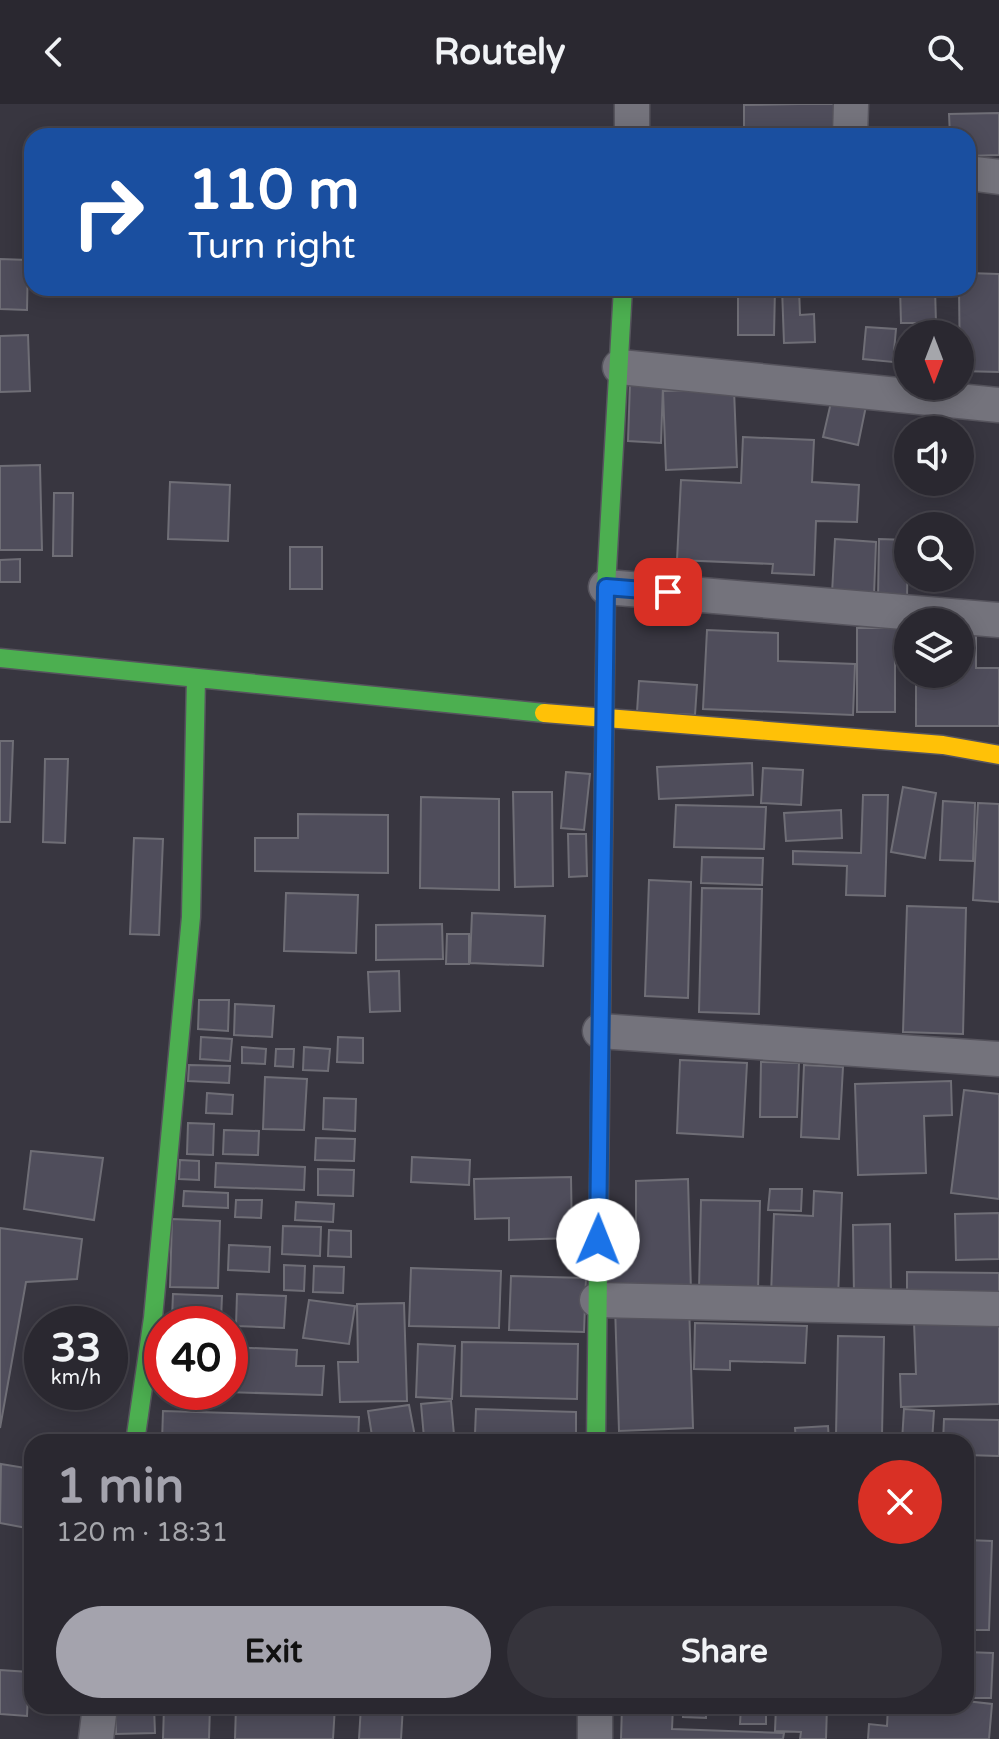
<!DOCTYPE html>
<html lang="en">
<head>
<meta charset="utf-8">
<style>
  body { margin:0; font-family:"Varela Round",sans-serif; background:#36343c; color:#f1f3f6; height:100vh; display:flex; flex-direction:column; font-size:30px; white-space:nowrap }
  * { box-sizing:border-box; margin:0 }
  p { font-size:26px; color:#a5a6ab }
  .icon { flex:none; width:44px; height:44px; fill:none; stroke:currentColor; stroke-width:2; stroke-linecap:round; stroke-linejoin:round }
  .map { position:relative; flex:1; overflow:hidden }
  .panel { position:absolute; left:24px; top:1330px; width:950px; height:280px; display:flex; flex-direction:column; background:#2a2830; border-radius:24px; box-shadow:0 4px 20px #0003,0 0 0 2px #46444c }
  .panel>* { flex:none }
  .hud { position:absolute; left:24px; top:24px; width:952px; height:168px; border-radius:24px; box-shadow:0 4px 20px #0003,0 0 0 2px #46444c; background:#1a4fa0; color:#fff; overflow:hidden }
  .needle { width:52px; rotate:180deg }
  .buttons { position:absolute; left:894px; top:216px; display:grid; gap:16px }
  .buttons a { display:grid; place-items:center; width:80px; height:80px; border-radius:50%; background:#2a2830; box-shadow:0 4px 20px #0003,0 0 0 2px #46444c; font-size:40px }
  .speed { position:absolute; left:24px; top:1202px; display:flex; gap:16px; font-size:40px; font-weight:700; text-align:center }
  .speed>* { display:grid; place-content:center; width:104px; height:104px; border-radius:50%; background:#2a2830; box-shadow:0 4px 20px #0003,0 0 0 2px #46444c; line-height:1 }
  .speed small { font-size:20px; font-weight:400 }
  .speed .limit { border:12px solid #d22; background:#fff; color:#111 }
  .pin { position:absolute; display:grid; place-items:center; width:68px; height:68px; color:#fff; margin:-34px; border-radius:16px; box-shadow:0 4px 12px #0006 }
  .me { position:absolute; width:88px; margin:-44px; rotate:1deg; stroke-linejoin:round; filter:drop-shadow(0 0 6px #0008) }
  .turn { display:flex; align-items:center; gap:28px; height:168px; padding:0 32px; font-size:36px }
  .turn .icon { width:104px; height:104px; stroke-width:2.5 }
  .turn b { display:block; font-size:56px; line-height:68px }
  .round { display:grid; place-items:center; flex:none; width:84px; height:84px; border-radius:42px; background:#36343c }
  .headline { display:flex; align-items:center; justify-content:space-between; height:136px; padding:0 32px }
  h1 { font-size:48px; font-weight:700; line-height:60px; color:#a4a3ad }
  .action { display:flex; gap:16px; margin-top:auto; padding:16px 32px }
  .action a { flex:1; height:92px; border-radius:48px; background:#a4a3ad; color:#111; font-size:32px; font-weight:700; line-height:92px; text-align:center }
  .action a+a { background:#36343c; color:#f1f3f6 }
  header { display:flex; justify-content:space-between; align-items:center; height:104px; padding:0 32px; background:#2a2830; font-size:36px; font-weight:700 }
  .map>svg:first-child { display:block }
  .building { fill:#4f4d5b; stroke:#6f6e76; stroke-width:2 }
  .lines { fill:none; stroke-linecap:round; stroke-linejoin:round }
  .street-casing { stroke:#56545d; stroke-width:37 }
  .fast-casing { stroke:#56545d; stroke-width:21 }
  .slow-casing { stroke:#56545d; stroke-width:21 }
  .street { stroke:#74737c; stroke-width:34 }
  .fast { stroke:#4caf50; stroke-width:18 }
  .slow { stroke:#ffc107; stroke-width:18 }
  .route-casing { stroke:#114b97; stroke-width:20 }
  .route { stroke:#1a73e8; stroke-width:14 }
</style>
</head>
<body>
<header><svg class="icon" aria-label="back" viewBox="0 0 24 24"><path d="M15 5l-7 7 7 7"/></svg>Routely<svg class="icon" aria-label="search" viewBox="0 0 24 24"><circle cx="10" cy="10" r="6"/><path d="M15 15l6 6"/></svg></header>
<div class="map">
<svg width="999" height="1635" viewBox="0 0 999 1635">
  <rect width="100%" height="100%" fill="#383640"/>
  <!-- building -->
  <path class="building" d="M799 0H839V32H744V1Z
    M999 9V51L968 52V32H950L949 10Z
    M0 155 28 156 27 206 0 205Z
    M968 169 999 170V268L960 267 959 184H968Z
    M738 184H775L774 231H738Z
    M782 184H799L800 211 814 210 815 238 784 239Z
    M900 184H935L936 219H901Z
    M866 223 896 225 893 258 863 255Z
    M28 231 30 287 0 288V232Z
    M630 279 663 281 661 339 628 337Z
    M734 285 737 363 666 366 663 287Z
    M832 294 866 302 858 341 823 333Z
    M743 333 814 336 812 378 859 381 857 418 816 417 814 471 772 469 773 460 677 456 681 376 741 379Z
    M40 361 42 446H0V362Z
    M170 378 230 381 228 437 168 435Z
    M54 389H73L72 452H53Z
    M835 435 876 438 874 491 832 489Z
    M879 435 908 436 907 495H878Z
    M290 443H322V485H290Z
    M20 455V478H0V456Z
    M857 524H908V557H895V608H857Z
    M960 524H976V564H999V622H916V570H960Z
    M707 526 778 529V557L855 560 853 611 703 605Z
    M639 577 697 581 695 611 637 608Z
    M0 637H13L10 718H0Z
    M45 655H68L65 739 43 738Z
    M752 659 753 691 659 695 657 663Z
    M763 664 803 666 801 701 761 699Z
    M566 668 590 670 584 726 561 724Z
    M903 683 936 689 925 754 891 748Z
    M513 688H552L553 782 515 783Z
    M863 691H888L885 792 846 791 847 762 793 760V747L861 749Z
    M421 693 499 695V786L420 784Z
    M943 697 975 699 973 757 940 756Z
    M978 699 999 700V798L973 796Z
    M676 701 766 703 764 745 674 743Z
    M841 706 842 734 786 737 784 709Z
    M298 710 388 711V769L255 767V734H298Z
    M568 730H586L587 772 569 773Z
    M134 734 163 735 159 831 130 830Z
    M702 753 763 754 762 781 701 779Z
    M649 776 691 778 688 894 645 892Z
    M702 784 762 785 759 910 699 908Z
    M286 789 358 791 356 849 284 847Z
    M907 802 966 804 963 930 903 928Z
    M472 809 545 812 543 862 470 859Z
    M442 820 443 855 376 856V821Z
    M447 830H469V860H446Z
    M399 867 400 907 370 908 368 868Z
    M199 896H229L228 927 198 925Z
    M235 900 274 902 272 933 234 931Z
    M201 933 232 935 230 957 200 955Z
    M338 933 363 934V959L337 958Z
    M242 943 266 945 265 960 242 959Z
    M304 943 330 945 328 967 303 966Z
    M276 945H294L293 963 275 962Z
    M680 956 747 959 743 1033 677 1029Z
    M761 958 799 959 797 1013H760Z
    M189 961 230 962 229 979 188 977Z
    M804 961 843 963 839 1035 801 1033Z
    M265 973 307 975 304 1026 263 1025Z
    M951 977 952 1011 924 1012 926 1069 858 1071 855 980Z
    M964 986 999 990V1095L951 1089Z
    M207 989 233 991 232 1010 206 1009Z
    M324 994 356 995 355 1027 323 1025Z
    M188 1019 214 1020 213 1051 187 1050Z
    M224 1026 259 1027 258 1051 223 1050Z
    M316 1034 355 1035 354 1057 315 1056Z
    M31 1047 103 1054 94 1116 24 1105Z
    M412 1053 470 1056 469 1081 411 1078Z
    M180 1056 199 1057V1076L179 1075Z
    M216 1059 305 1063 304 1086 215 1083Z
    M318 1065 354 1066 353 1092 318 1091Z
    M571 1073 572 1134 509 1136V1114L475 1115 474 1075Z
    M688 1075 691 1188 603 1190 602 1124H636V1077Z
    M770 1085H802L801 1107 768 1106Z
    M184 1087 228 1089V1104L183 1102Z
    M814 1087 842 1089 838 1194 771 1191 774 1110 813 1112Z
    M236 1096H262L261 1114 235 1113Z
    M701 1096 760 1097 758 1188 699 1186Z
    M296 1098 334 1100 333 1118 295 1116Z
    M999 1109V1155L956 1156 955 1110Z
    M172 1115 220 1117 218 1184 170 1183Z
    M890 1120 891 1192 854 1193 853 1121Z
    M283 1122 321 1123 320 1152 282 1150Z
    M0 1124 82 1135 77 1175 26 1178 0 1324Z
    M329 1126 351 1127V1153L328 1152Z
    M229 1141 270 1143 269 1168 228 1166Z
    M284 1161 305 1162 304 1187 284 1186Z
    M314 1162 344 1163 343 1189 313 1188Z
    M411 1164 501 1167 499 1224 409 1222Z
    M907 1168 999 1169V1196L907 1195Z
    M511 1172 586 1174 584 1228 509 1226Z
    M173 1190 222 1192 221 1216 172 1214Z
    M237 1190 286 1192 284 1224 236 1222Z
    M309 1196 355 1202 349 1240 303 1234Z
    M404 1199 407 1297 340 1298 338 1258H358L357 1200Z
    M689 1200 693 1324 619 1327 615 1202Z
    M999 1215V1300L901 1303 900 1270H916L914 1218Z
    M695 1219 807 1222 805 1259 730 1257V1266L694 1265Z
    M838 1232 884 1233 882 1331H836Z
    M462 1238 578 1240 577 1295 461 1292Z
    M418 1240 455 1242 452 1295 416 1293Z
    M230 1243 297 1246 296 1262H324L322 1291 226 1288H230Z
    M451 1297 454 1331 424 1334 421 1300Z
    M409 1301 416 1338H373L368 1307Z
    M476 1305 576 1308V1333L475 1330Z
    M904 1305 934 1307 932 1338 902 1337Z
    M163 1307 359 1313 358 1338H162Z
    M944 1315 999 1316V1352L966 1351V1338H943Z
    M828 1322 829 1338H796L795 1324Z
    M672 1333 709 1335 708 1338H672Z
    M1 1360 32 1365V1425L0 1419Z
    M966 1436 992 1437 989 1526H966Z
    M966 1548 993 1549 991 1594H966Z
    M0 1566 29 1568 27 1612 0 1610Z
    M966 1597 992 1600 989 1635H868L869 1620 887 1622 888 1602H966Z
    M115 1602H154L155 1629 116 1630Z
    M164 1602H210L209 1635H163Z
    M236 1602H335L333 1635H235Z
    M361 1602H403L401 1635H359Z
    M622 1602H673L672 1625 784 1629 783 1635H621Z
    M683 1602H706V1614L683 1613Z
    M741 1602H766V1620H740Z
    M776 1602H827L826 1635H800L801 1628 775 1627Z
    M832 1602H860L859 1609Z"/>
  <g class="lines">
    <defs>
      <path id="street" d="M632 32V0
        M850 32 851 0
        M968 69 999 73
        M620 263 999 301
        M606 483 999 516
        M600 927 999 955
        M597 1196 999 1205
        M595 1602V1635
        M96 1635 100 1602"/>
      <path id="fast" d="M0 554 544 609
        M135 1338 153 1214 191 813 196 574
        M596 1338 606 483 623 184"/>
      <path id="slow" d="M544 609 943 641 999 651"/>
    </defs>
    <!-- street casing -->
    <use href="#street" class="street-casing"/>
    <!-- fast casing -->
    <use href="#fast" class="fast-casing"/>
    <!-- slow casing -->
    <use href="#slow" class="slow-casing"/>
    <!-- street -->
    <use href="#street" class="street"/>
    <!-- fast -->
    <use href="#fast" class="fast"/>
    <!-- slow -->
    <use href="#slow" class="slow"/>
  </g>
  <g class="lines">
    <defs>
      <path id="route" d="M598 1136 606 483 668 488"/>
    </defs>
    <!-- route casing -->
    <use href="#route" class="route-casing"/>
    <!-- route -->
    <use href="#route" class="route"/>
  </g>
</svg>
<div class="buttons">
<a><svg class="needle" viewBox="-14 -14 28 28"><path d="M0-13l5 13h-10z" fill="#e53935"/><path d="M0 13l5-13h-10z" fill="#a5a6ab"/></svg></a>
<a><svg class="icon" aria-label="sound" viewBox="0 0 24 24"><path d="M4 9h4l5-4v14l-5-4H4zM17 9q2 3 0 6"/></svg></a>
<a><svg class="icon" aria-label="search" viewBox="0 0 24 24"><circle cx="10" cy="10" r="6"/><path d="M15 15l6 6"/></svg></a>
<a><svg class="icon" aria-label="layers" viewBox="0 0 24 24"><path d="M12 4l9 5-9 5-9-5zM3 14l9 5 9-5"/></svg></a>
</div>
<div class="speed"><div>33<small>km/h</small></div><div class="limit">40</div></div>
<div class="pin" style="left:668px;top:488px;background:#d93025"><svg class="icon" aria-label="arrive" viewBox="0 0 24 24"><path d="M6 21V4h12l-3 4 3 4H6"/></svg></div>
<svg class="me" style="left:598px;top:1136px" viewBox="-20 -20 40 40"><circle r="19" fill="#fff"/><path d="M0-13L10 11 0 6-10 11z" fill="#1a73e8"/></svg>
<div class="hud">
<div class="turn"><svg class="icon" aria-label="right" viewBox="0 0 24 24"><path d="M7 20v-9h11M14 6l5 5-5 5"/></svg><div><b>110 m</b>Turn right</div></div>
</div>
<section class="panel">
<div class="headline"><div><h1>1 min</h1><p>120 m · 18:31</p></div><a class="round" style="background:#d93025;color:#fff"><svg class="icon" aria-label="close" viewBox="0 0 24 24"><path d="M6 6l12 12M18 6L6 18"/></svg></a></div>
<div class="action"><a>Exit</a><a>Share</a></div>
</section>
</div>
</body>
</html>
